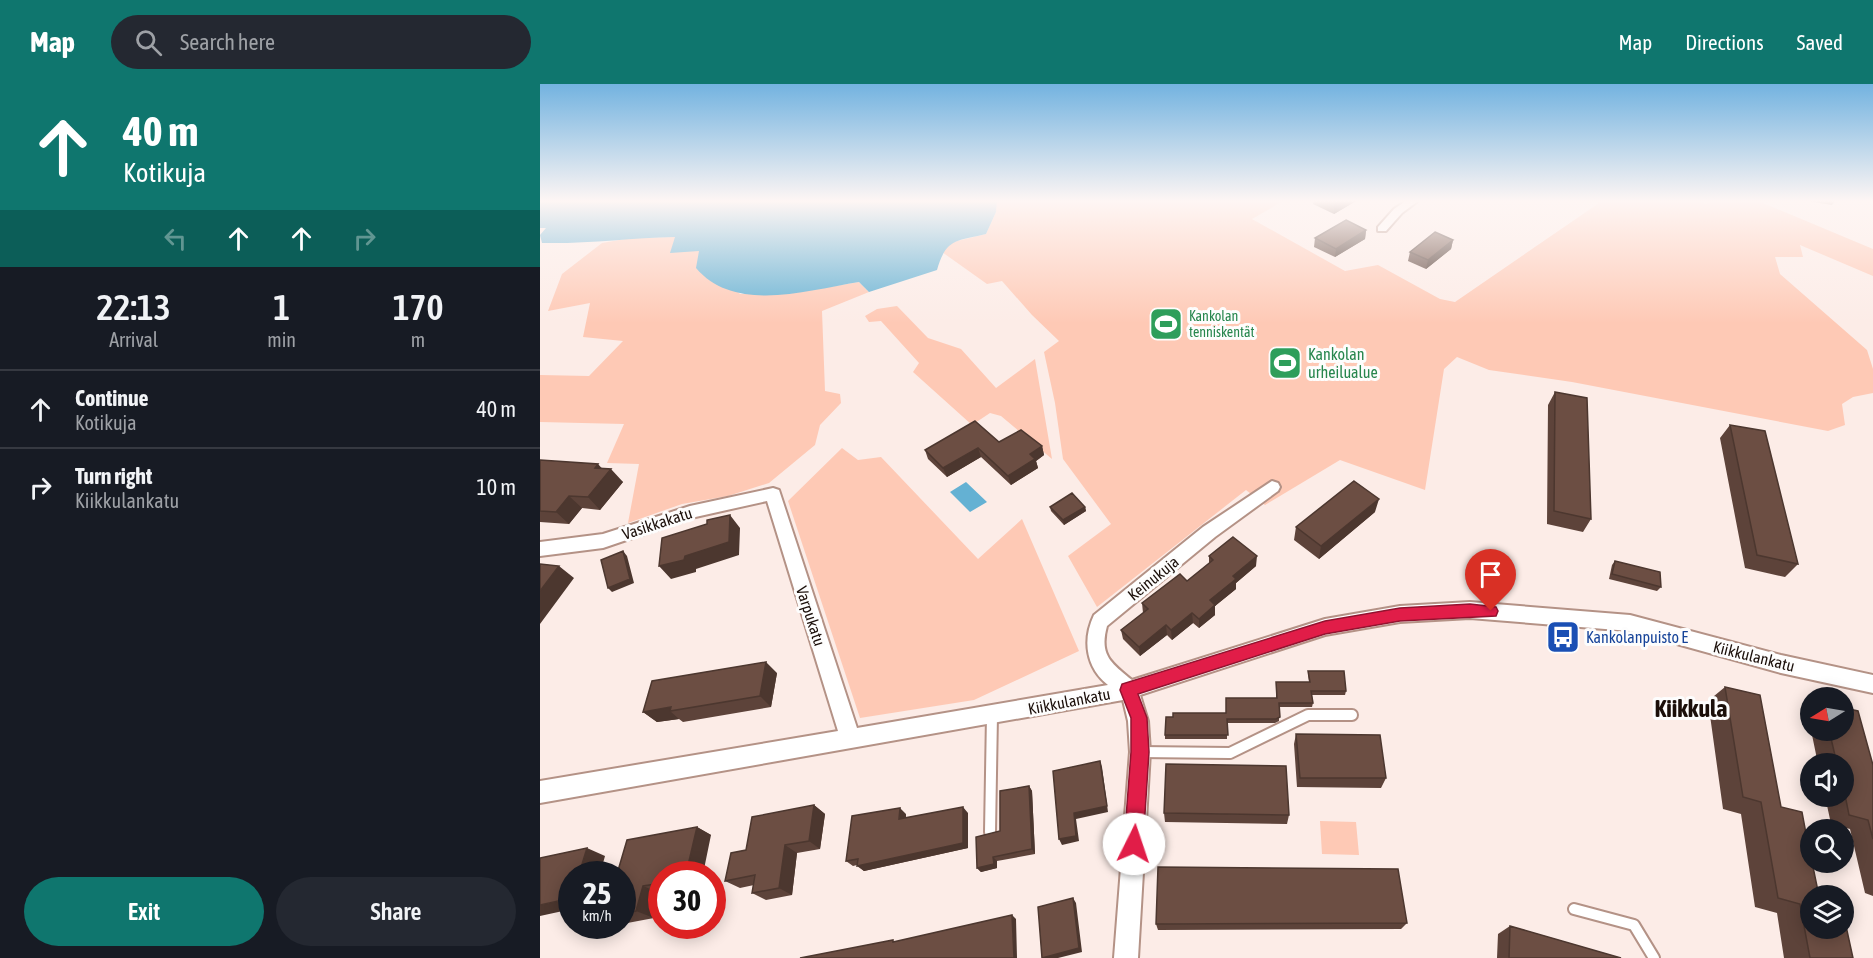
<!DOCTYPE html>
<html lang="en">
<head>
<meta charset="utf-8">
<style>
  body { margin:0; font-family:"Asap Condensed",sans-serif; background:#242831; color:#f1f3f6; height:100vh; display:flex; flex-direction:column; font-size:22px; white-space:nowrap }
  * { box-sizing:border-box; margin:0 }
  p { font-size:20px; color:#9ea1a6 }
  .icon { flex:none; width:33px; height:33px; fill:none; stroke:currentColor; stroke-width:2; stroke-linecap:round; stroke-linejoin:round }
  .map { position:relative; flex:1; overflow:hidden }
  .details { display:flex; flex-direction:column; background:#171b24; width:540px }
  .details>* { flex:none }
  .guide { background:#0f766e; color:#fff; overflow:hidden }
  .needle { width:39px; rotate:259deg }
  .fabs { position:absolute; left:1260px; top:603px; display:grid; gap:12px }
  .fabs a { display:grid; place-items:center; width:54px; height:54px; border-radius:50%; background:#171b24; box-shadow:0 3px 15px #0003; font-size:30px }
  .speed { position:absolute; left:18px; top:777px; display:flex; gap:12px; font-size:30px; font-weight:700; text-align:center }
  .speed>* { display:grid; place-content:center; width:78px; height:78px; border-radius:50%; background:#171b24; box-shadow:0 3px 15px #0003; line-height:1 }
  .speed small { font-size:15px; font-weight:400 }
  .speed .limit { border:9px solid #d22; background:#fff; color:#111 }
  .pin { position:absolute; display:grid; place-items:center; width:51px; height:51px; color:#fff; margin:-62px -26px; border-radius:50% 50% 50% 0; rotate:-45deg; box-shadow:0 0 6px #0007 }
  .pin .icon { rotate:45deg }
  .me { position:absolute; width:66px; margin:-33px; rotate:4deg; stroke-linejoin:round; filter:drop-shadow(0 0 4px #0008) }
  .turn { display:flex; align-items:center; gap:21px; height:126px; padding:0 24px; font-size:27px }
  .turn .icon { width:78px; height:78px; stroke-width:2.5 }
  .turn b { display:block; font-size:42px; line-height:51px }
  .lanes { display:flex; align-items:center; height:57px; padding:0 24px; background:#0003; justify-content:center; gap:30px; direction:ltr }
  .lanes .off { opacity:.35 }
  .eta { display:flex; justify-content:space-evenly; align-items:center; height:102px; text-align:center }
  .eta b { font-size:36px; font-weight:600; line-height:42px }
  .primary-button { display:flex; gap:12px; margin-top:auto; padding:12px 24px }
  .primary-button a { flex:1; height:69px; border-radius:36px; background:#0f766e; color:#fff; font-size:24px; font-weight:600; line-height:69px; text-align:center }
  .primary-button a+a { background:#242831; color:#f1f3f6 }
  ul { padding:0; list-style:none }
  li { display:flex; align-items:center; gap:18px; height:78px; padding:0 24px; border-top:2px solid #363941 }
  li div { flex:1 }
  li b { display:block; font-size:22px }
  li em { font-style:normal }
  header { display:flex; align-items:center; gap:36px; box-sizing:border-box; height:84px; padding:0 30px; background:#0f766e; color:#fff }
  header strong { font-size:28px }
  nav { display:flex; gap:33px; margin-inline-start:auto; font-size:21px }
  .search { width:420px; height:54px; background:#242831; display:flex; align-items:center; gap:15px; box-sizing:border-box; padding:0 21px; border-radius:33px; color:#9ea1a6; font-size:22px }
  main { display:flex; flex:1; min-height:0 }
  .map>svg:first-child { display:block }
  .green { fill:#fec9b5 }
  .water { fill:#64b1d3 }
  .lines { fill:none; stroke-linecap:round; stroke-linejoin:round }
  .lane-casing { stroke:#b49286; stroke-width:14 }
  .street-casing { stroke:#b49286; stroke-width:4 }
  .lane { stroke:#fff; stroke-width:10 }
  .street { fill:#fff; fill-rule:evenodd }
  .wall { fill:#5d433a }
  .shaded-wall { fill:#4c372f }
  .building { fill:#6c4e43; stroke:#4c372f; stroke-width:1.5 }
  .route { fill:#e11d48; stroke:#92132f; stroke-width:1.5 }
  .labels { text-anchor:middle; stroke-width:6; stroke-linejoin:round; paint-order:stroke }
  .far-leisure-label { font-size:14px; fill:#27864d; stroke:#fdfdfd; text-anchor:start }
  .leisure-label { font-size:16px; fill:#27864d; stroke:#fdfdfd; text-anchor:start }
  .street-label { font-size:16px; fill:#1b0f0a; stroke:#fdfdfd }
  .transit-label { font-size:16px; fill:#164399; stroke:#fdfdfd; text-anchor:start }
  .near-quarter-label { font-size:24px; font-weight:bold; fill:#1b0f0a; stroke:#fdfdfd }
</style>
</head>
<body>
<header>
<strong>Map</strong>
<div class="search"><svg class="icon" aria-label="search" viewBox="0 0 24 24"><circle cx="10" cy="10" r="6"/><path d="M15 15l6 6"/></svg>Search here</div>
<nav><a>Map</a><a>Directions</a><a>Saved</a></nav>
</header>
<main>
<section class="details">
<div class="guide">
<div class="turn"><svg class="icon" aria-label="ahead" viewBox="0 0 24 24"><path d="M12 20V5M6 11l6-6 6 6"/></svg><div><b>40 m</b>Kotikuja</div></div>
<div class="lanes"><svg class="icon off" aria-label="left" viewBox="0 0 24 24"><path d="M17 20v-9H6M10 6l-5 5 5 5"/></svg><svg class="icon" aria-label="ahead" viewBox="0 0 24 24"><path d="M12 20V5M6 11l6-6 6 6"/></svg><svg class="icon" aria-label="ahead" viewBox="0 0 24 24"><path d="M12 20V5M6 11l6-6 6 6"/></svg><svg class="icon off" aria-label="right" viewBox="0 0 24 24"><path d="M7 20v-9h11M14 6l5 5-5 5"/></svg></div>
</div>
<div class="eta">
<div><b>22:13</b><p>Arrival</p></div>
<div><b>1</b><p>min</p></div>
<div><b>170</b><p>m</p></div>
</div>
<ul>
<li><svg class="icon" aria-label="ahead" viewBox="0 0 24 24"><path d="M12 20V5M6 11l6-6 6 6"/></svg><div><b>Continue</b><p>Kotikuja</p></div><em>40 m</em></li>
<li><svg class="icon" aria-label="right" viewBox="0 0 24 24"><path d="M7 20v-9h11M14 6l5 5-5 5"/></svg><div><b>Turn right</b><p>Kiikkulankatu</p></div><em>10 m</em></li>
</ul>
<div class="primary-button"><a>Exit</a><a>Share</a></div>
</section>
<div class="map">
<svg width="1333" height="874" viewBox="0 0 1333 874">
  <rect width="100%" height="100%" fill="#fcece7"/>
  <!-- green -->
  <path class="green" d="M457 117H743L712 135 805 187 838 181 900 215 915 218 1062 117H1159L1166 120 1177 117H1218L1333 165V192L1260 161 1263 173H1235L1240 190 1327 266 1333 285V309L1313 313 1302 320 1305 341 1288 347 1032 298 949 286 917 273 904 285 885 406 800 376 725 421 706 406 557 523 528 472 571 440 523 375 515 319 504 268 519 257 492 231 462 197 447 200 402 168 413 158 446 150 456 128Z
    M136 153 159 167 200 210H247L319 198 329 208 282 227 285 307 300 310 301 319 280 341 275 361 229 399 188 412 142 420 88 439 99 380 67 379 84 340 0 338V291L49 292 83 257 43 253 50 219 8 227 22 190 62 159 91 154Z
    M357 222 388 254 421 265 456 304 495 275 512 375 461 332 450 329 432 341 373 288 379 279 341 237 329 238 325 232 337 225Z
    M302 364 318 376 341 373 438 475 482 435 539 567 434 616 320 634 248 417Z
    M780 737 816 738 819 771 782 770Z"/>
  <!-- water -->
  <path class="water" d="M0 117H457L456 128 446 150C417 157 406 154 397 186L329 208 319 198C268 206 195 230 156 184L159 167 130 169 135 153C90 154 46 160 2 159L0 151 6 144H0Z
    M426 398 447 418 430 428 410 408Z"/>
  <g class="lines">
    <defs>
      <path id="lane" d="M600 668 690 669 768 631H812
        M450 748 452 631
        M1034 825 1094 841 1114 874"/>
      <path id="street" d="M866 117H878L862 129 846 147H838V143L854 125Z
        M732 397 738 399 740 403 738 407 675 453 567 542C559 571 571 579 592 596L785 535 860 522 930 518 1090 531 1241 571 1333 591V609L1241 589 1090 547 930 534 860 538 785 551 600 611 608 637 610 668 598 874H574L590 668 588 637 583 616 0 719V697L298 647 227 417 151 434 63 464 0 472V458L63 450 150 422 233 404 239 406 317 644 568 601C546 584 542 556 554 531L663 443Z"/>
    </defs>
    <!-- lane casing -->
    <use href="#lane" class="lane-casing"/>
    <!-- street casing -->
    <use href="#street" class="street-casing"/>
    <!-- lane -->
    <use href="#lane" class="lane"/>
    <!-- street -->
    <use href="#street" class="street"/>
  </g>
  <!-- wall -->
  <path class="wall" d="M774 117H816L794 130 773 120Z
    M1267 117H1295L1292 121Z
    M826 146 825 155 795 173 774 163 775 154Z
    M913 156 911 165 886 185 868 177 870 168Z
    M1015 308 1051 435 1043 448 1007 440 1008 321Z
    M1190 341 1258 480 1245 493 1205 484 1180 354Z
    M459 358 502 362 504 371 496 377 498 384 471 401 441 373 407 393 388 375 385 366Z
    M0 376 62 384 83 398 60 426 42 424 29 440 0 438Z
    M510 423H545L546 427 524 441 511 427Z
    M835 428 779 475 754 456 756 443Z
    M669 472 716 482 696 499V505L675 522V531L659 544 653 539 632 556 627 551 600 572 583 555 581 546 603 529 602 519 647 497 669 480Z
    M1075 477 1121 503 1117 507 1069 495 1072 481Z
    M768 587 806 607 805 611H772L773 619 772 623H739V637L735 639H687V655H625V651L736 614V598H769L768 590Z
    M237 589 231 623 143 638 139 635 117 638 103 628Z
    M1185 603 1241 723 1270 812 1313 874H1244L1237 829 1215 823 1201 730 1183 725 1168 617Z
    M1270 627V645L1267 629Z
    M1271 646H1304L1333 681V812L1325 809 1310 745 1291 740 1285 712H1304V680H1278Z
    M756 650 846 694 841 704 757 703 754 660Z
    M489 702 492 707 495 770 457 777V784L441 788 437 784Z
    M274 721 285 730 280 765 257 769 252 811 226 816 212 809 214 801 200 804 185 797 206 766Z
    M428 729V764L324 787 317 781 313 782 306 777 366 730V734Z
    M624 729 749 731 747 740 625 738Z
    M157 743 171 751 122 790V809H120L114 834 82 840V790Z
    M867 839 861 845 618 846 616 840Z
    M970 842 1081 874H957L958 850Z"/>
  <!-- shaded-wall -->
  <path class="shaded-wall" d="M795 117H816L794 130Z
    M826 146 825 155 795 173 796 165Z
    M913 156 911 165 886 185 888 176Z
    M502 362 504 371 496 377 498 384 471 401 468 392 490 370Z
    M438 364 441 373 407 393 403 384Z
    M58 380 67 390 71 385 83 398 60 426 48 413 55 384Z
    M29 412 42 424 29 440 16 428Z
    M839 415 835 428 779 475 781 462Z
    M545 423 546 427 524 441 523 436Z
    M190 431 200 444 199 471 156 485V488L131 495 119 482 145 472Z
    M83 467 87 472 94 499 72 508 68 504Z
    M717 472 716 482 696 499V505L675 522V531L659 544V535L670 516 693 492Z
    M19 482 34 494 0 540V507Z
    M652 529 653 539 632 556 631 546Z
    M626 541 627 551 600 572 599 563Z
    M226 578 237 589 231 623 220 612Z
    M131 623 130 627 139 635 117 638 103 628Z
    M560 677 562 683 568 728 536 735 539 757 522 761 519 755Z
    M489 702 492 707 495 770 492 765Z
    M274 721 285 730 280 765 269 757Z
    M423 723 428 729V764L324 787 317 782Z
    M360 724 366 730 365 741 359 735Z
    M157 743 171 751 163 790H146Z
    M245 761 257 769 252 811 239 804Z
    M47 764 65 772 60 790H39Z
    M453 773 457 777V784L441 788 437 784Z
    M103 802 120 809 114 834 96 827Z
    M32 814V825L0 832V821Z
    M533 814 536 819 542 868 518 874H502Z
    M472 831 476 835 477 874H474Z"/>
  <!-- building -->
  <path class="building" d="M806 136 826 146 796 165 775 154Z
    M895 148 913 156 888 176 870 168Z
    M1015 308 1047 314 1051 435 1014 427Z
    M435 337 459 358 481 346 502 362 490 370 495 375 468 392 438 364 403 384 385 366Z
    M1190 341 1225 347 1258 480 1217 471Z
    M0 376 58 380 55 384 71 385 48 413 29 412 16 428 0 427Z
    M814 397 839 415 781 462 756 443Z
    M532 409 545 423 523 436 510 423Z
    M190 431 189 458 145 472 144 476 119 482 122 454 167 440V436Z
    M693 453 717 472 693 492 696 495 670 516 675 521 659 535 652 529 631 546 626 541 599 563 581 546 608 525 602 519 640 490 647 497 673 476 669 472Z
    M83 467 90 495 68 504 61 476Z
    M1075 477 1120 488 1121 503 1072 490Z
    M0 480 19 482 0 507Z
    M226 578 220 612 130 627 131 623 103 628 112 597Z
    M768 587H804L806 607H771L773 619H739L740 633 736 635H687L688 651H625L626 633H633V629H686V614H737L736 598H770Z
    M1185 603 1220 611 1241 723 1262 728 1270 771V778H1272L1279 812H1270V844H1304V833L1313 874H1270L1260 820 1238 814 1221 718 1203 713Z
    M1304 624 1318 627 1333 681V755L1328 736 1309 731 1304 706V680H1297L1289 646H1304Z
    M756 650 840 651 846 694H760Z
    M560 677 567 722 534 729 536 752 519 755 513 687Z
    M626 680 746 682 749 731 624 729Z
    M489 702 492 765 453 773 454 780 437 784 436 753 460 747V707Z
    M274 721 269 757 245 761 239 804 212 809 215 791 185 797 191 769 206 766 212 733Z
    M423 723V759L317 782 318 775 306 777 312 732 360 724 359 735Z
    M157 743 146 790H122V799L103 802 96 827 82 830V790H77L87 756Z
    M47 764 39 790H32V814L0 821V774Z
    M618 783 858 785 867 839 616 840Z
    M533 814 539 864 502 874 498 823Z
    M472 831 474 874H260L353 856V858Z
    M970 842 1081 874H969Z"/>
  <!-- sky -->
  <linearGradient id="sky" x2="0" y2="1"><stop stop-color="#73b3e0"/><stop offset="0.49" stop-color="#fef6f4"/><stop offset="1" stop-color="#fef6f4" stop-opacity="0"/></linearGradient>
  <rect width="1333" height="239" fill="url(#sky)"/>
  <!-- route -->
  <path class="route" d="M930 520 956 523 958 527 956 532 860 537 785 550 598 610 607 634 609 668 603 760 600 766 594 769 587 766 584 760 591 668V634L580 606 582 600 785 537 860 524Z"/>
  <!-- icons -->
  <defs>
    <symbol id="stadium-square" viewBox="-11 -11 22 22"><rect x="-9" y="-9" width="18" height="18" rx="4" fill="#2e9e5b" stroke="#fdfdfd"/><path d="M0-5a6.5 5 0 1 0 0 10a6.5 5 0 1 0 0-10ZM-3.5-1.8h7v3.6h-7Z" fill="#fff"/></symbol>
    <symbol id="bus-square" viewBox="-11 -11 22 22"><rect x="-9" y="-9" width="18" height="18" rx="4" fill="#1a4fb4" stroke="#fdfdfd"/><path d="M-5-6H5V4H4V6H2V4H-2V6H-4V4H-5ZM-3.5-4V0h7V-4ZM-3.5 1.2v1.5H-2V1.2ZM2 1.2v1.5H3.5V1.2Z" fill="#fff"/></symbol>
  </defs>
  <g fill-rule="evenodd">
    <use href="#stadium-square" x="607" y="221" width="38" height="38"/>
    <use href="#stadium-square" x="726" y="260" width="38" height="38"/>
    <use href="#bus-square" x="1004" y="534" width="38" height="38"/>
  </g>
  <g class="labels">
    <!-- far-leisure labels -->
    <g class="far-leisure-label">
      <text x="649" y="237">Kankolan<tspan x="649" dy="16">tenniskentät</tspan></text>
    </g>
    <!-- leisure labels -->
    <g class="leisure-label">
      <text x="768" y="276">Kankolan<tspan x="768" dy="18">urheilualue</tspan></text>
    </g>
    <!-- street labels -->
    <g class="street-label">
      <text transform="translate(117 439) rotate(-18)" y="6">Vasikkakatu</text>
      <text transform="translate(613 494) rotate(-39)" y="6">Keinukuja</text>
      <text transform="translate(271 532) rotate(72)" y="6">Varpukatu</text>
      <text transform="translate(1214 572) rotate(14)" y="6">Kiikkulankatu</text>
      <text transform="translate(529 617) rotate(-11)" y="6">Kiikkulankatu</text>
    </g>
    <!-- transit labels -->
    <g class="transit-label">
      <text x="1046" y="559">Kankolanpuisto E</text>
    </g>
    <!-- near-quarter labels -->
    <g class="near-quarter-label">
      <text x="1151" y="633">Kiikkula</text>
    </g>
  </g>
</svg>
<div class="fabs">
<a><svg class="needle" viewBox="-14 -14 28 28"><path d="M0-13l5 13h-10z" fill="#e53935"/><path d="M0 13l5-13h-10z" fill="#9ea1a6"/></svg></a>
<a><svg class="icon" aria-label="sound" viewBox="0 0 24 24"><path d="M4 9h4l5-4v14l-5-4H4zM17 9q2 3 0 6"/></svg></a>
<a><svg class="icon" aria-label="search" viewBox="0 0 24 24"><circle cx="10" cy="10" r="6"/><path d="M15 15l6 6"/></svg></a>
<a><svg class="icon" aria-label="layers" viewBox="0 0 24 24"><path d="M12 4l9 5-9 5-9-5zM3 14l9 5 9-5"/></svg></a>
</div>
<div class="speed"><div>25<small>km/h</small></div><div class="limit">30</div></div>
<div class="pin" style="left:951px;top:527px;background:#d93025"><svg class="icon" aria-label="arrive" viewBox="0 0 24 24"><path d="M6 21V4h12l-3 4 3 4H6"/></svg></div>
<svg class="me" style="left:594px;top:760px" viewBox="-20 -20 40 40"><circle r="19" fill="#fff"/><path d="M0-13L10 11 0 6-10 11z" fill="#e11d48"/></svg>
</div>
</main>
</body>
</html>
